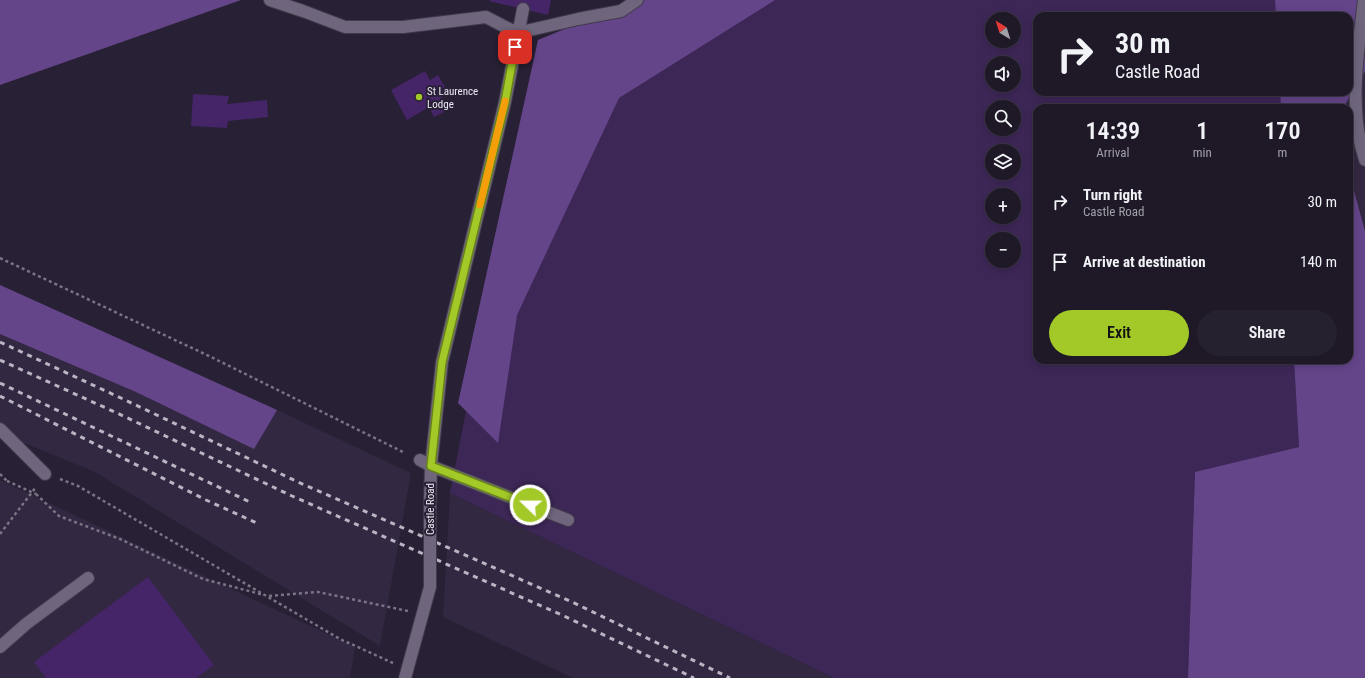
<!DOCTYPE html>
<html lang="en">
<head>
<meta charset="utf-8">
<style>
  body { margin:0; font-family:"Roboto Condensed",sans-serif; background:#26212f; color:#f1f3f6; height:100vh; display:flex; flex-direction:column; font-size:15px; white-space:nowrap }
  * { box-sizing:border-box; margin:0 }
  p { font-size:13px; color:#a1a0a7 }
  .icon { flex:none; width:22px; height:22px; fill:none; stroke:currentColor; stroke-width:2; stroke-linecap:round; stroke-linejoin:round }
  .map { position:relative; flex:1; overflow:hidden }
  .panel { position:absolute; left:1033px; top:104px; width:320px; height:260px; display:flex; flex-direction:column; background:#1e1827; border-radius:12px; box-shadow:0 2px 10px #0003,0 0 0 1px #3c3744 }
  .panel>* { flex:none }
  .hud { position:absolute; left:1033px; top:12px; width:320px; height:84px; border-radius:12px; box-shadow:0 2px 10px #0003,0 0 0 1px #3c3744; background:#1e1827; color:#f1f3f6; overflow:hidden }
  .needle { width:26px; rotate:322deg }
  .controls { position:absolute; left:985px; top:12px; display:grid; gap:8px }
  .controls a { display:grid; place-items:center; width:36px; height:36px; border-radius:50%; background:#1e1827; box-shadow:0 2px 10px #0003,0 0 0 1px #3c3744; font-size:20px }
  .pin { position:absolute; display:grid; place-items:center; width:34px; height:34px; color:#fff; margin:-17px; border-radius:8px; box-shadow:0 2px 6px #0006 }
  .me { position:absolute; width:44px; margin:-22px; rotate:292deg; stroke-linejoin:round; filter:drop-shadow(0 0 3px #0008) }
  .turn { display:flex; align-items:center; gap:14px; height:84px; padding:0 16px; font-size:18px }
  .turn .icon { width:52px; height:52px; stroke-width:2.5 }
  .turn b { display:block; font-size:28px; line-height:34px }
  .eta { display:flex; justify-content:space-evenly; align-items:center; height:68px; text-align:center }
  .eta b { font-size:24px; font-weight:600; line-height:28px }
  .button { display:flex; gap:8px; margin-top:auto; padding:8px 16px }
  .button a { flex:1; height:46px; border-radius:24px; background:#a2c928; color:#111; font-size:16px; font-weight:600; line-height:46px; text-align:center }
  .button a+a { background:#26212f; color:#f1f3f6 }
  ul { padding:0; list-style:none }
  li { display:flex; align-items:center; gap:12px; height:60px; padding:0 16px }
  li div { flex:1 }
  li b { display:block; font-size:15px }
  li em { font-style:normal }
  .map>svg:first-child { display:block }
  .built { fill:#332841 }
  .green { fill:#3d2757; fill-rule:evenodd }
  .forest { fill:#65458a }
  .building { fill:#452467 }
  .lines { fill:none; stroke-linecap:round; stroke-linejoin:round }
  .minor-casing { stroke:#413a4b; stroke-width:14 }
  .path { stroke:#7b7485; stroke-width:2.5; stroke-dasharray:3 3; stroke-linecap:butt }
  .minor { stroke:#6f667d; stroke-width:12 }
  .rail { stroke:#bab4c3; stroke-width:3; stroke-dasharray:5 5; stroke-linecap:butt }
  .minor-bridge-casing { stroke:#413a4b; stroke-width:14; stroke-linecap:butt }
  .path-bridge { stroke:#7b7485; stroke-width:2.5; stroke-dasharray:3 3; stroke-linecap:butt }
  .minor-bridge { stroke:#6f667d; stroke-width:12 }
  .route-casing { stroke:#69831a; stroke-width:10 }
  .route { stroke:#a2c928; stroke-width:7 }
  .slow { stroke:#f59e0b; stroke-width:7 }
  .poi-dot { fill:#a2c928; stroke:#282034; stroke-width:1.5 }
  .labels { text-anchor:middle; stroke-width:4; stroke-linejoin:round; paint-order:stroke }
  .poi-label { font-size:11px; fill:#ede8f5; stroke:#282034; text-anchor:start }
  .street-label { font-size:11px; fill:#ede8f5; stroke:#282034 }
</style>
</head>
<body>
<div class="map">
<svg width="1365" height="678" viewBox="0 0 1365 678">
  <rect width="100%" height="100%" fill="#282034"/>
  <!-- built -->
  <path class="built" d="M1365 48V231L1349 172V108H1340L1349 92Z
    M0 285 277 410 411 473 380 646 95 472 0 433Z
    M0 480 355 647 350 678H0Z
    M450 493 834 678H573L443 617Z"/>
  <!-- green -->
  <path class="green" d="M671 0H1275L1276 16H1037V92H1280L1281 108H1037V360H1294L1299 447 1195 473 1188 678H834L450 493 538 40ZM992 19H1014V41H992ZM992 63H1014V85H992ZM992 107H1014V129H992ZM992 151H1014V173H992ZM992 195H1014V217H992ZM992 239H1014V261H992Z"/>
  <!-- forest -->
  <path class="forest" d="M0 0H241L0 85Z
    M634 0H775L619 98 517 315 498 443 458 403 538 40Z
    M1275 0H1365V71L1343 108H1281L1280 92H1349V16H1276Z
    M1349 172 1365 231V678H1188L1195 472 1299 447 1294 360H1349Z
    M0 285 277 410 254 449 136 392 0 334Z"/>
  <!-- building -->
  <path class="building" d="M490 0H551L548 15 489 1Z
    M425 71 430 80 438 75 449 94 440 99 446 111 434 117 429 107 407 120 391 90Z
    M193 94 229 96 227 104 267 100 268 117 228 121 227 128 191 126Z
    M148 577 214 665 196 678H46L34 662Z"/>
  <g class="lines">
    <defs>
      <path id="minor" d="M270 0 303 11 345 27H403L486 17 517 33 578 19 621 11 637 0
        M1364 0C1358 53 1348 108 1365 160
        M0 429 45 474
        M420 460 431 466 568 520
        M430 503 431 466 442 362 505 102 523 9
        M0 647 26 624 88 578
        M405 678 430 587"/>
    </defs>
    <!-- minor casing -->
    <use href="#minor" class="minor-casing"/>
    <!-- path -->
    <path class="path" d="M0 258 209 356 405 453
      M0 474 7 481
      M60 479 78 486 340 639 393 663
      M36 494 59 516 120 539 203 579 264 595
      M0 534 36 487
      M269 596 318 592 408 611"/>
    <!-- minor -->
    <use href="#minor" class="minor"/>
    <!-- rail -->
    <path class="rail" d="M0 342 123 399 298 482 570 601 730 678
      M0 360 117 413 292 496 564 616 694 678
      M0 383 252 503
      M0 396 206 500 259 524"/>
    <defs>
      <path id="minor-bridge" d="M430 503V587"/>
    </defs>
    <!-- minor-bridge casing -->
    <use href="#minor-bridge" class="minor-bridge-casing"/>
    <!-- path-bridge -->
    <path class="path-bridge" d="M7 481 36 494"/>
    <!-- minor-bridge -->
    <use href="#minor-bridge" class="minor-bridge"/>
  </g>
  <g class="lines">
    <defs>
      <path id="route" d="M515 47 505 102 442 362 431 466 530 505"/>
    </defs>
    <!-- route casing -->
    <use href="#route" class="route-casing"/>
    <!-- route -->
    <use href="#route" class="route"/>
    <!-- slow -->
    <path class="slow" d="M480 205 505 101"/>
  </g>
  <!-- markers -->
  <circle class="poi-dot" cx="419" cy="97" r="4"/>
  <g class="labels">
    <!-- poi labels -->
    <g class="poi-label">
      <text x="427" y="95">St Laurence<tspan x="427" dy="13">Lodge</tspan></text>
    </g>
    <!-- street labels -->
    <g class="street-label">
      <text transform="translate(430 509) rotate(-90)" y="4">Castle Road</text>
    </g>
  </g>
</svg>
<div class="controls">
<a><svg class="needle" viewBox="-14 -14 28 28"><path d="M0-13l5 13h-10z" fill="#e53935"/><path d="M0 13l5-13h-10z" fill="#a1a0a7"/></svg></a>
<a><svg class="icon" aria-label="sound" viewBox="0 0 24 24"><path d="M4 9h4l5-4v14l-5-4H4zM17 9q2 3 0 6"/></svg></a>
<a><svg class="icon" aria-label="search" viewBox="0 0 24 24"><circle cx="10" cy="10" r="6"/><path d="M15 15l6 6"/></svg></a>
<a><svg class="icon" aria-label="layers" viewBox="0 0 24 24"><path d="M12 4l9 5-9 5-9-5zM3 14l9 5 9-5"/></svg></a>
<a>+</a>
<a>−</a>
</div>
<div class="pin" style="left:515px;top:47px;background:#d93025"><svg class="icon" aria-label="arrive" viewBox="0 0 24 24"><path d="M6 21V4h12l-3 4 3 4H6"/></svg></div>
<svg class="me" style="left:530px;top:505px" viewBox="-20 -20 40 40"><circle r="17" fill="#a2c928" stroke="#fff" stroke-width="3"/><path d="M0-11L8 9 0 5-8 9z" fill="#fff"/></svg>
<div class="hud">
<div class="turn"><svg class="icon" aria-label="right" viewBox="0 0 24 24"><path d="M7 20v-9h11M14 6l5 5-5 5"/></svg><div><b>30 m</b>Castle Road</div></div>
</div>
<section class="panel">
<div class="eta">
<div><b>14:39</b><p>Arrival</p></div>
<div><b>1</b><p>min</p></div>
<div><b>170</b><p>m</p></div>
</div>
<ul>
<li><svg class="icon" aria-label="right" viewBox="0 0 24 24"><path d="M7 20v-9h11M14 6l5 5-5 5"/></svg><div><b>Turn right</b><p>Castle Road</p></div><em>30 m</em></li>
<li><svg class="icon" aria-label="arrive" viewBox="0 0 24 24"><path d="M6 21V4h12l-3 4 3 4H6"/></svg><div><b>Arrive at destination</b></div><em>140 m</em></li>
</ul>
<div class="button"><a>Exit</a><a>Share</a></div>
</section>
</div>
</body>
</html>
